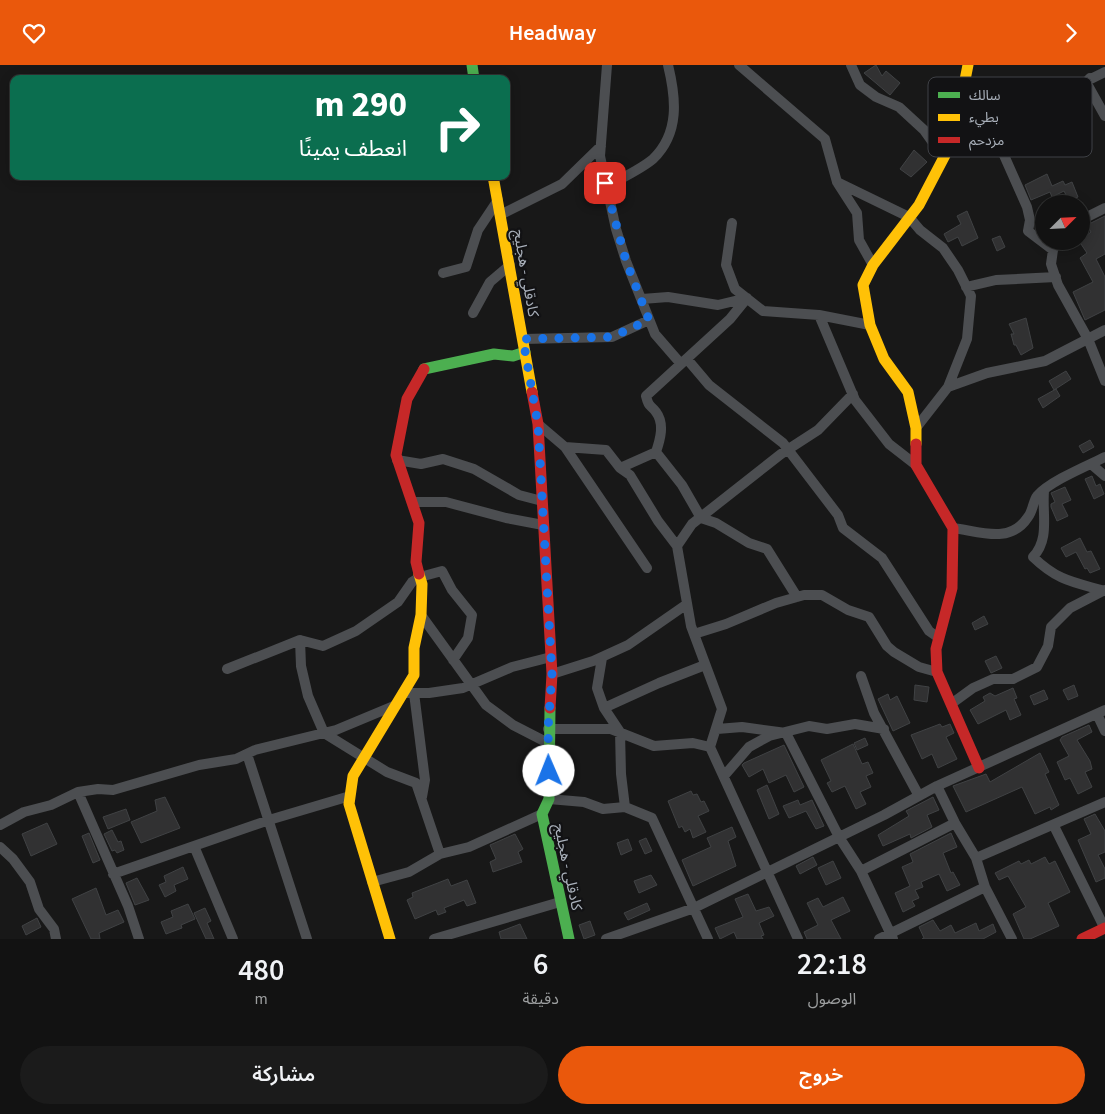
<!DOCTYPE html>
<html lang="ar">
<head>
<meta charset="utf-8">
<style>
  body { margin:0; font-family:"Source Sans 3","Noto Sans Arabic",sans-serif; background:#1b1b1b; color:#f1f3f6; direction:rtl; height:100vh; display:flex; flex-direction:column; font-size:19px; white-space:nowrap }
  * { box-sizing:border-box; margin:0 }
  p { font-size:16px; color:#9c9e9f }
  .icon { flex:none; width:28px; height:28px; fill:none; stroke:currentColor; stroke-width:2; stroke-linecap:round; stroke-linejoin:round }
  .map { position:relative; height:874px; overflow:hidden; direction:ltr }
  .sheet { display:flex; flex-direction:column; background:#121212; flex:1 }
  .sheet>* { flex:none }
  .top-card { position:absolute; left:10px; top:10px; width:500px; height:105px; border-radius:10px; box-shadow:0 2px 12px #0003,0 0 0 1px #313232; direction:rtl; background:#0b6e4f; color:#fff; overflow:hidden }
  .needle { width:32px; rotate:66deg }
  .fabs { position:absolute; left:1035px; top:130px; display:grid; gap:10px }
  .fabs a { display:grid; place-items:center; width:55px; height:55px; border-radius:50%; background:#121212; box-shadow:0 2px 12px #0003,0 0 0 1px #313232; font-size:25px }
  .pin { position:absolute; display:grid; place-items:center; width:42px; height:42px; color:#fff; margin:-21px; border-radius:10px; box-shadow:0 2px 8px #0006 }
  .me { position:absolute; width:55px; margin:-28px; rotate:359deg; stroke-linejoin:round; filter:drop-shadow(0 0 4px #0008) }
  .turn { display:flex; align-items:center; gap:18px; height:105px; padding:0 20px; font-size:22px }
  .turn .icon { width:65px; height:65px; stroke-width:2.5 }
  .turn b { display:block; font-size:35px; line-height:42px }
  .eta { display:flex; justify-content:space-evenly; align-items:center; height:85px; text-align:center }
  .eta b { font-size:30px; font-weight:600; line-height:35px }
  .primary-button { display:flex; gap:10px; margin-top:auto; padding:10px 20px }
  .primary-button a { flex:1; height:58px; border-radius:30px; background:#ea580c; color:#fff; font-size:20px; font-weight:600; line-height:58px; text-align:center }
  .primary-button a+a { background:#1b1b1b; color:#f1f3f6 }
  header { display:flex; justify-content:space-between; align-items:center; height:65px; padding:0 20px; background:#ea580c; color:#fff; font-size:22px; font-weight:600 }
  .map>svg:first-child { display:block }
  .building { fill:#313132; stroke:#404244 }
  .lines { fill:none; stroke-linecap:round; stroke-linejoin:round }
  .street { stroke:#4c4e51; stroke-width:10 }
  .fast { stroke:#4caf50; stroke-width:11 }
  .slow { stroke:#ffc107; stroke-width:11 }
  .jam { stroke:#c62828; stroke-width:11 }
  .route { stroke:#1a73e8; stroke-width:9; stroke-dasharray:0 16.2 }
  .labels { text-anchor:middle; stroke-width:4.5; stroke-linejoin:round; paint-order:stroke }
  .street-label { font-size:15px; fill:#a9b0ba; stroke:#121214 }
  .key { fill:#121214; stroke:#3f4146; stroke-width:1 }
  .key-label { font-size:14px; fill:#a9b0ba }
</style>
</head>
<body>
<header><svg class="icon" aria-label="forward" viewBox="0 0 24 24"><path d="M9 5l7 7-7 7"/></svg>Headway<svg class="icon" aria-label="heart" viewBox="0 0 24 24"><path d="M12 20l-8-8c-3-5 5-10 8-4 3-6 11-1 8 4z"/></svg></header>
<div class="map">
<svg width="1105" height="874" viewBox="0 0 1105 874">
  <rect width="100%" height="100%" fill="#181818"/>
  <!-- building -->
  <path class="building" d="M876 0 882 11 886 6 900 18 890 30 864 8Z
    M914 85 927 97 911 112 900 104Z
    M1047 109 1052 121 1063 116 1065 120 1072 117 1078 132 1069 136 1064 126 1052 132 1050 127 1031 135 1025 120Z
    M967 146 978 173 962 181 958 172 948 177 944 169 961 159 957 151Z
    M1105 151V189L1096 194 1105 212V245L1085 255 1073 227 1093 217 1080 193 1087 188 1079 176 1091 167 1087 160Z
    M1000 171 1005 182 997 186 992 174Z
    M1026 253 1033 283 1021 290 1016 280H1014L1011 269H1014L1009 259Z
    M1066 306 1071 314 1054 325 1049 316Z
    M1056 324 1060 331 1043 343 1038 334Z
    M1090 375 1094 382 1083 388 1079 381Z
    M1092 411 1096 421 1100 419 1104 429 1094 434 1085 414Z
    M1065 422 1071 435 1062 439 1068 451 1057 456 1051 442V439L1055 437 1051 428Z
    M1080 473 1087 487 1091 486 1100 504 1090 508 1087 503 1085 504 1076 487 1066 492 1061 483Z
    M984 551 988 559 975 565 972 558Z
    M996 591 1002 603 991 608 985 596Z
    M915 620 929 622 927 637 914 635Z
    M1074 620 1078 631 1068 635 1063 625Z
    M1013 623 1017 633 1014 634 1021 650 1010 655 1006 645 978 659 970 645 985 636 983 632 990 628 995 631Z
    M1044 625 1048 634 1034 640 1030 631Z
    M888 629 890 635 897 631 910 658 893 666 878 634Z
    M940 659 942 662 950 659 954 668 946 672 957 694 938 703 932 689 922 694 911 670Z
    M1089 660 1092 667 1077 675 1090 696 1092 704 1085 707 1092 722 1078 729 1070 713 1065 715 1057 697 1069 691 1060 675 1062 672Z
    M865 673 868 680 857 685 854 678Z
    M853 679 862 699 868 697 873 708 866 711 871 722 860 727 866 739 856 744 845 721 832 727 827 718 831 716 821 695Z
    M784 680 804 722 794 727 786 710 769 718 763 704 749 712 742 700 744 698Z
    M1040 688 1049 707 1045 709 1059 740 1051 745 1050 742 1035 749 1022 722 966 747 953 721 986 709 990 717Z
    M767 720 779 749 769 754 757 725Z
    M691 726 693 730 697 729 701 737 704 736 709 746 698 751 706 767 693 773 690 764 685 767 682 761 679 763 668 736Z
    M165 732 180 763 141 778 131 757 157 746 155 735Z
    M933 732 939 745 927 750 932 762 911 773 910 769 883 781 878 770 909 751 906 746Z
    M798 735 800 740 812 735 824 761 816 764 806 746 789 753 783 741Z
    M126 744 130 755 108 764 103 752Z
    M1095 749 1105 766V787L1098 790 1105 804V813L1096 817 1078 775 1091 769 1084 754Z
    M47 758 57 779 31 791 22 769Z
    M732 762 736 772 728 776 736 801 693 821 682 795 711 782 707 773Z
    M112 765 118 777 121 776 124 785 117 788 115 785 112 786 104 769Z
    M89 768 100 795 93 798 82 771Z
    M951 768 957 782 943 788 951 808 953 807 960 820 947 826 939 809 921 817 923 822 915 825 919 833 912 836 915 841 903 847 895 828 910 821 902 802 913 797 910 789Z
    M515 769 523 784 518 787 522 797 493 807 490 797 496 794 490 780Z
    M646 773 652 786 645 789 639 776Z
    M628 774 632 785 621 790 617 778Z
    M813 792 817 800 800 809 796 801Z
    M1045 792 1049 799 1055 796 1070 827 1048 838 1059 861 1030 874H1024L1013 849 1026 842 1008 811 999 815 995 808 1019 796 1021 799 1029 795 1031 799Z
    M833 796 841 813 826 820 818 803Z
    M183 802 188 814 174 820 176 826 165 832 159 820 166 817 164 811Z
    M651 810 657 820 639 828 634 816Z
    M137 813 149 835 135 840 126 818Z
    M448 814 451 821 467 815 476 838 467 841 464 835 444 843 446 847 438 850 436 845 415 854 407 835 413 832 412 828Z
    M96 823 106 850 118 845 124 857 99 868 100 874H91L72 834Z
    M748 829 756 846 769 842 774 851 759 858 764 870 761 871 763 874H737L734 867 720 874 715 863 743 852 735 834Z
    M843 832 850 846 831 855 841 874H807L804 867 818 860 807 838 818 833 823 842Z
    M647 838 650 845 628 855 624 848Z
    M188 839 195 854 181 860 182 863 166 869 161 857 173 852 171 846Z
    M205 843 211 856 207 858 214 874H206L194 848Z
    M37 853 41 862 26 870 22 861Z
    M933 855 940 866 951 860 955 868 976 858 979 866 993 859 996 867 983 874H922L924 873 919 862Z
    M590 856 595 870 584 874 579 860Z
    M520 859 527 874H501L499 867Z"/>
  <g class="lines">
    <!-- street -->
    <path class="street" d="M607 0 600 91 616 164 626 196 655 269 681 299
      M739 0 825 74 837 117 857 148 859 175 873 200
      M851 0 860 20 876 32 899 42 924 65 934 79 997 67 1026 50 1040 49 1054 32 1105 7
      M1090 13 1086 17 1105 51
      M997 67 1003 88 1027 142 1030 155 1028 166 1053 185
      M837 117 909 152 920 165 943 183 958 205 971 231 967 274 948 322
      M606 122C621 113 640 105 653 94 680 68 676 33 668 0
      M500 150 562 119 601 81
      M1081 155 1105 143
      M732 158 726 200 735 224 763 246 819 250 870 260
      M1057 176 1053 185 1051 199 1058 220 1088 274 1105 316
      M443 208 466 202 478 165 498 135
      M966 222 996 215 1056 212
      M747 233 730 254 646 331C649 343 650 339 656 347 665 359 660 375 656 387L682 420 701 453 716 458 749 478 767 484 797 532
      M642 234 668 232 718 240 747 233
      M473 248 490 217 510 200
      M819 250 855 335 889 379 916 400
      M523 274 612 272 649 255
      M687 294 709 320 783 378 838 450 843 463 882 493 929 566 939 573
      M538 359 565 382 647 503
      M916 363 948 322 987 308 1045 296 1105 265
      M565 382 606 385 620 403 630 410 658 456 677 481
      M397 395 421 399 443 394 474 404 519 430 542 436
      M1091 399 1105 411
      M620 403 656 387
      M1044 426C1042 450 1050 474 1033 492 1058 516 1073 517 1105 526
      M413 437H446L506 453 543 460
      M953 463C979 466 1010 480 1028 452 1033 446 1033 436 1037 431 1050 416 1087 401 1105 392
      M421 550 486 640 513 660 548 678
      M694 569 726 559 776 538 804 530H822L848 545 869 552 887 581 894 587 919 602 937 607
      M300 575 301 601 308 631 324 668 387 707 416 718 440 789
      M602 593 597 623 604 643 620 667 621 709 625 742
      M227 604 300 575 323 581 356 566 398 537 412 517 420 512 442 506 452 525 472 550 468 573 453 595
      M552 609 593 596 628 580 687 539
      M861 611 874 648 919 731
      M403 628H429L463 623 512 602 551 592
      M414 628 425 715 422 732
      M951 639 973 623 993 614H1013L1037 602 1048 581 1051 562 1070 543 1105 525
      M604 643 659 618 705 600
      M1097 649 1105 666
      M548 664H611L654 681 693 678 710 682
      M717 664 742 662 786 668 839 772 861 806 893 874
      M247 689 307 874
      M724 711 749 682 769 671 809 661 827 664 855 659 884 664
      M937 721 955 758 976 793 985 822 1012 874
      M78 727 128 841 139 874
      M549 734 584 737 603 744 625 742 652 753 708 874
      M0 760 24 747 51 740 78 727 98 724 113 725 199 700 236 694 255 685 336 665 396 640
      M1054 761 1105 864
      M194 781 233 874
      M0 782 13 794 30 817 39 844 54 864 56 874
      M976 793 1105 737
      M861 806 955 758
      M113 809 269 755 350 731
      M372 817 409 807 440 789 469 782 542 749
      M434 874 560 837
      M606 874 694 843 884 750 937 721 1105 645
      M798 874 710 682 722 644 691 561 677 481 692 459 781 389 818 365 853 329
      M879 874 985 822"/>
    <!-- fast -->
    <path class="fast" d="M472 0 474 14
      M424 304 494 289 513 291 525 287
      M550 643 549 734 542 749 569 874"/>
    <!-- slow -->
    <path class="slow" d="M493 111 532 327
      M916 379V363L908 327 884 294 870 260 863 220 873 200 919 140 953 75 968 0
      M390 874 349 739 353 711 414 610V583L421 550 422 519 419 509"/>
    <!-- jam -->
    <path class="jam" d="M532 327 538 359 552 609 550 643
      M916 379V400L953 463 952 523 936 584 937 607 979 703
      M419 509 416 497 419 458 396 390 407 334 424 304
      M1082 874 1105 863"/>
  </g>
  <g class="lines">
    <!-- route -->
    <path class="route" d="M549 706 548 664 552 609 538 360 523 274 612 272 649 255 626 196 605 118"/>
  </g>
  <g class="labels">
    <!-- street labels -->
    <g class="street-label">
      <text transform="translate(526 208) rotate(80)" y="5">كادقلي - هجليج</text>
      <text transform="translate(568 802) rotate(78)" y="5">كادقلي - هجليج</text>
    </g>
  </g>
  <!-- legend -->
  <rect x="928" y="12" width="164" height="80" rx="8" class="key"/>
  <rect x="938" y="27" width="22" height="6" fill="#4caf50"/>
  <rect x="938" y="49" width="22" height="7" fill="#ffc107"/>
  <rect x="938" y="72" width="22" height="6" fill="#c62828"/>
  <g class="key-label">
    <text x="969" y="35">سالك</text>
    <text x="969" y="57">بطيء</text>
    <text x="969" y="80">مزدحم</text>
  </g>
</svg>
<div class="fabs">
<a><svg class="needle" viewBox="-14 -14 28 28"><path d="M0-13l5 13h-10z" fill="#e53935"/><path d="M0 13l5-13h-10z" fill="#9c9e9f"/></svg></a>
</div>
<div class="pin" style="left:605px;top:118px;background:#d93025"><svg class="icon" aria-label="arrive" viewBox="0 0 24 24"><path d="M6 21V4h12l-3 4 3 4H6"/></svg></div>
<svg class="me" style="left:549px;top:706px" viewBox="-20 -20 40 40"><circle r="19" fill="#fff"/><path d="M0-13L10 11 0 6-10 11z" fill="#1a73e8"/></svg>
<div class="top-card">
<div class="turn"><svg class="icon" aria-label="right" viewBox="0 0 24 24"><path d="M7 20v-9h11M14 6l5 5-5 5"/></svg><div><b>290 m</b>انعطف يمينًا</div></div>
</div>
</div>
<section class="sheet">
<div class="eta">
<div><b>22:18</b><p>الوصول</p></div>
<div><b>6</b><p>دقيقة</p></div>
<div><b>480</b><p>m</p></div>
</div>
<div class="primary-button"><a>خروج</a><a>مشاركة</a></div>
</section>
</body>
</html>
